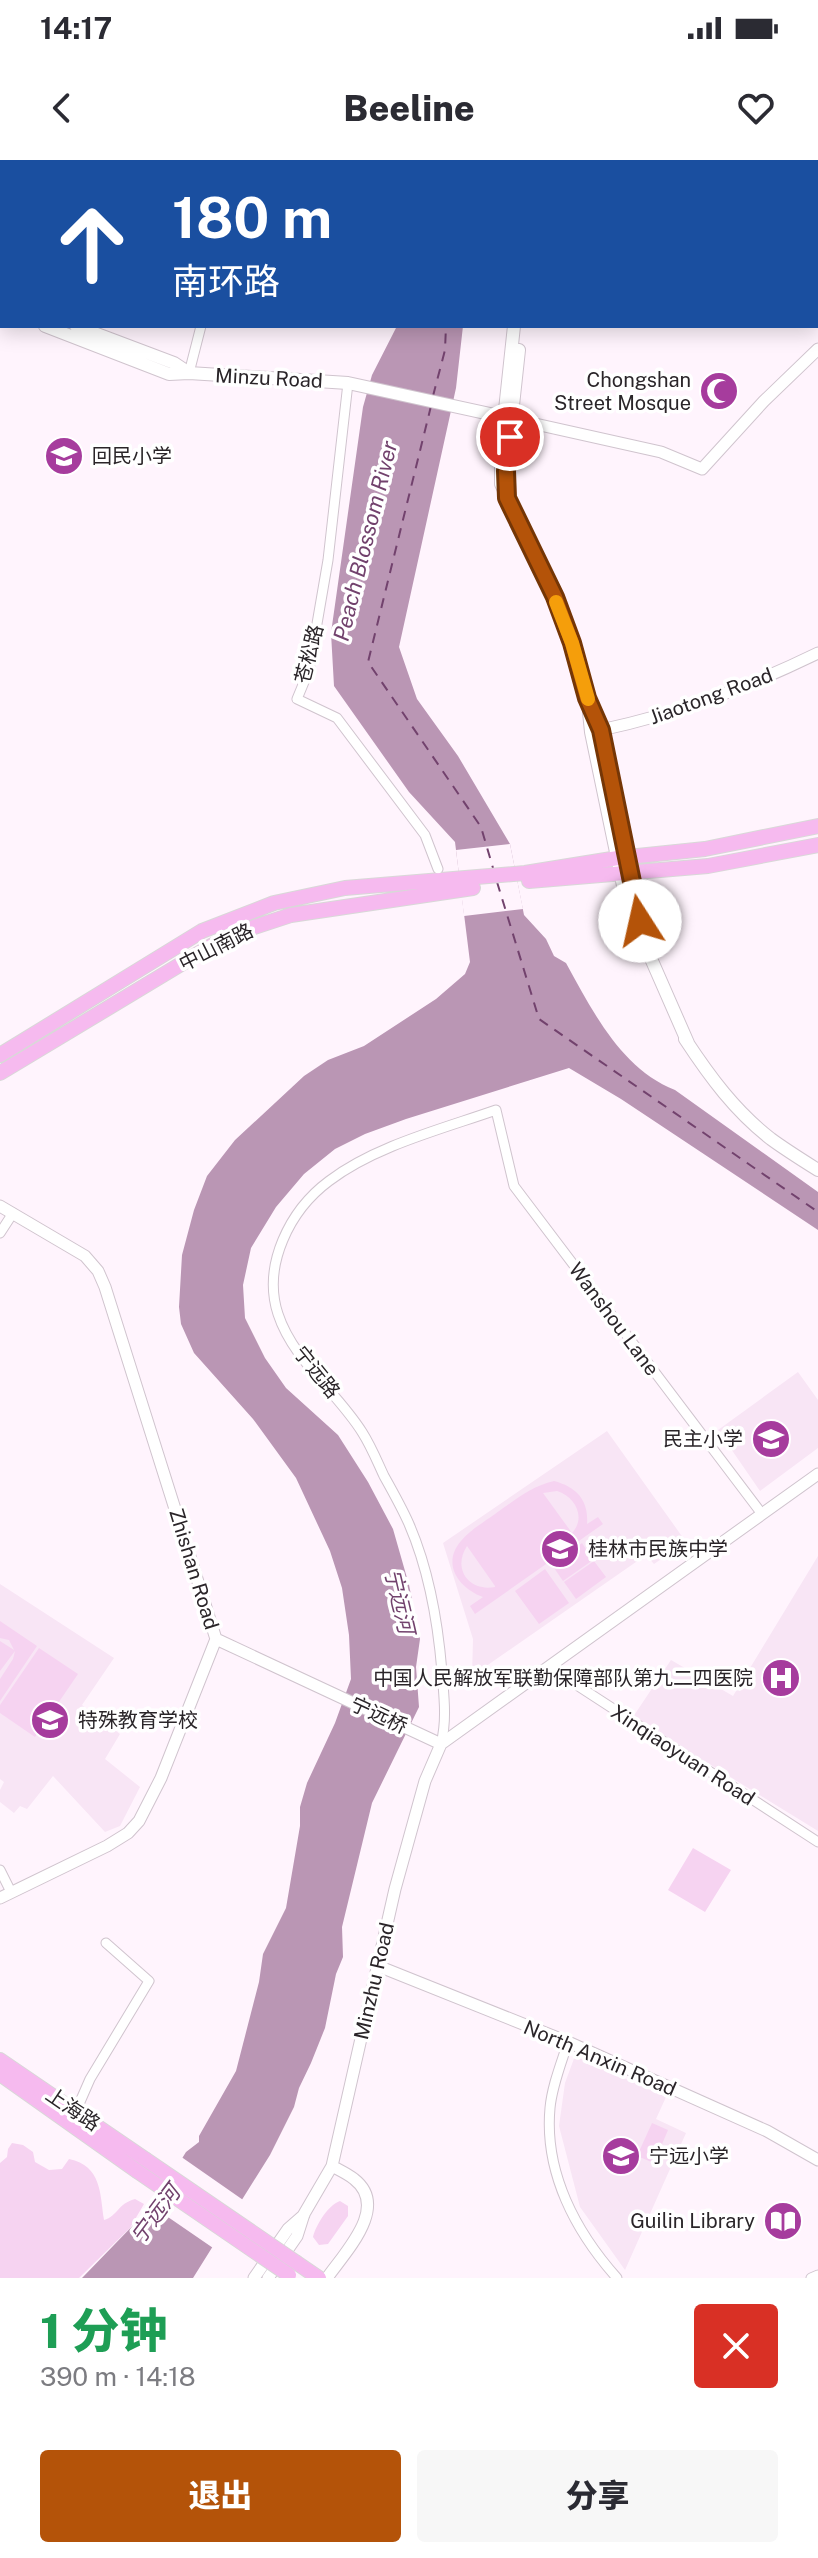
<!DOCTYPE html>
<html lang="zh">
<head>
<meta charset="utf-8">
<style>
  body { margin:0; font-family:"Public Sans","Noto Sans SC",sans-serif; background:#f7f7f7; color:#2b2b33; height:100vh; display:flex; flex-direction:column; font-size:30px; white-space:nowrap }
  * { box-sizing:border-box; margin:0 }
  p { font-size:26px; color:#7c7c81 }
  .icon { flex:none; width:44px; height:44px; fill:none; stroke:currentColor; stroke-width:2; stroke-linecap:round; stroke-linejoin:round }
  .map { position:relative; height:2118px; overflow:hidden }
  .sheet { display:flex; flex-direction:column; background:#fff; flex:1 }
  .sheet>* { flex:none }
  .top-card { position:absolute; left:0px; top:0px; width:818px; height:168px; box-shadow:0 4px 20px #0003; background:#1a4fa0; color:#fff; overflow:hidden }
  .pin { position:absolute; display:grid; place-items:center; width:68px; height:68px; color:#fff; margin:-34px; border:4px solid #fff; border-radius:50%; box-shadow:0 2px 8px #0007 }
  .me { position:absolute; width:88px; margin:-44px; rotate:350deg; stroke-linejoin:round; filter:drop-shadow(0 0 6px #0008) }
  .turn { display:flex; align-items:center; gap:28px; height:168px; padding:0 40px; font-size:36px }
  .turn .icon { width:104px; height:104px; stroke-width:2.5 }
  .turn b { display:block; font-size:56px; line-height:68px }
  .round { display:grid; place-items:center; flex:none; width:84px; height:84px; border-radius:8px; background:#f7f7f7 }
  .headline { display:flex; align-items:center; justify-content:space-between; height:136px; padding:0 40px }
  h1 { font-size:48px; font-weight:800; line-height:60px; color:#1e9e55 }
  .action { display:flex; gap:16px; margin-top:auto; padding:16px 40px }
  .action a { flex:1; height:92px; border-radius:8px; background:#b45309; color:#fff; font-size:32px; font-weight:800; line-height:92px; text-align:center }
  .action a+a { background:#f7f7f7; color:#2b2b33 }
  .status { display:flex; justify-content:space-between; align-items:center; height:56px; padding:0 40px; background:#fff; direction:ltr }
  .status svg { height:22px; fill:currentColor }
  header { display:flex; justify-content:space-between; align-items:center; height:104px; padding:0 40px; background:#fff; font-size:36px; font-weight:800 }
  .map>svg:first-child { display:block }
  .built { fill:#f8e5f5 }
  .green { fill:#f6d3f1; fill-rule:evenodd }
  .water { fill:#ba96b4 }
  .pier { fill:#fff4fd }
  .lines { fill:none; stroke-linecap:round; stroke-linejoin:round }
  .ferry { stroke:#72426d; stroke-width:2; stroke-dasharray:10 8; stroke-linecap:butt }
  .minor-casing { stroke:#d0c4ce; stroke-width:11 }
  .tertiary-casing { stroke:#d0c4ce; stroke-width:13 }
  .secondary-casing { stroke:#d0c4ce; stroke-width:14 }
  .primary-casing { stroke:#d9d8d8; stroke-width:16 }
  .trunk-casing { stroke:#d9d8d8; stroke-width:16 }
  .minor { stroke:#fff; stroke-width:9 }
  .tertiary { stroke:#fff; stroke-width:11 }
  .secondary { stroke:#fff; stroke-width:12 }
  .primary { stroke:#f8cbf3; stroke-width:14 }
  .trunk { stroke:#f6baef; stroke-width:14 }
  .trunk-bridge-casing { stroke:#d9d8d8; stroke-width:16; stroke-linecap:butt }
  .trunk-bridge { stroke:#f6baef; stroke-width:14 }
  .route-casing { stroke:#753606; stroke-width:20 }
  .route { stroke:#b45309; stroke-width:14 }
  .slow { stroke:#f59e0b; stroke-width:14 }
  .labels { text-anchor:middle; stroke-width:7; stroke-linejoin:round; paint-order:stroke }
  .street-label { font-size:20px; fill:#2a2529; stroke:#fff }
  .poi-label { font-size:20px; fill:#2a2529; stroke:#fff; text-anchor:end }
  .water-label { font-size:22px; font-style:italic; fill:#72426d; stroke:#fff }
</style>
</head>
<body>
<div class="status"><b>14:17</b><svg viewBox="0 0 49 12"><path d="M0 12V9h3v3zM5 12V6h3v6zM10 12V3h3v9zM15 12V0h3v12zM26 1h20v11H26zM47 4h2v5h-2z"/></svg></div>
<header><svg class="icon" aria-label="back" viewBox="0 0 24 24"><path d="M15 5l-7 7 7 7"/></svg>Beeline<svg class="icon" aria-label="heart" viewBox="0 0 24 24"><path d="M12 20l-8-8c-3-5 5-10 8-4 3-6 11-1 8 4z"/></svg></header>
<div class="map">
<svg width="818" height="2118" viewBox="0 0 818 2118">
  <rect width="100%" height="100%" fill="#fff4fd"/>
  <!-- built -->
  <path class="built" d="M798 1212 818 1240V1288L760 1331 718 1270Z
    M607 1271 686 1382 654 1404 646 1395 472 1516 473 1479 443 1383Z
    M818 1396V1671L633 1557 671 1500 733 1536Z
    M0 1424 114 1498 82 1545 120 1574 105 1599 140 1627 120 1666 105 1672 53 1616 27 1649 20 1646 14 1653 0 1642V1630L4 1622 0 1619Z
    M575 1896 666 1937 656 1959 686 1973 625 2110 580 2047 559 1966 565 1923Z"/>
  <!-- green -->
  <path class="green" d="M554 1321C577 1327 589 1341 587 1364L598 1357 603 1364 475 1454 470 1446 483 1437C459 1428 441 1404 461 1381 470 1370 484 1362 495 1354 514 1341 531 1326 554 1321ZM557 1331C576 1337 586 1358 572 1373L543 1333ZM467 1386 495 1426V1427C469 1432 452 1409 467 1386Z
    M582 1383 593 1400 563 1421 552 1405Z
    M594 1401 606 1417 576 1439 564 1422Z
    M545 1409 569 1443 539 1464 515 1431Z
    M0 1461 37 1486 0 1541V1519L13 1499 15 1491 0 1511V1481L14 1490 9 1480 0 1478Z
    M39 1488 78 1514 35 1577 0 1553V1545Z
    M693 1688 731 1710 705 1752 668 1730Z
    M652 1963 668 1970 654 2003 637 1996Z
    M12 1983 23 1985 33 1992 35 2002 49 2010 62 2009 69 1999C102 2006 100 2034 104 2060 118 2056 117 2044 135 2039L144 2044 130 2068 79 2118H0V2003L7 1997 8 1989Z
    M340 2041 348 2046V2056L328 2084 319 2085 313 2077C316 2065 328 2045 340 2041Z"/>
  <!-- water -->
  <path class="water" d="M397 166H463L456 228 399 487 417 539 458 596 510 684 524 755 546 779 554 796 566 803C592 850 621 909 675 930L818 1032V1070L621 939 569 908 406 959 365 974 335 989 304 1014 276 1047 251 1088 243 1125 245 1158 265 1198 286 1228 338 1275 368 1322 393 1369 409 1425 420 1479 416 1507 419 1547 372 1643 342 1767 343 1797 336 1814 325 1868 311 1903 299 1928 294 1947 270 1995 193 2118H82L145 2053 150 2050 186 1992 199 1982V1976L236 1911 259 1822 263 1794 286 1748 300 1666V1647L307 1623 335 1563 351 1519 349 1475 342 1428 330 1391 296 1318 253 1259 194 1193 181 1164 179 1147 182 1095 194 1050 207 1016 235 980 304 916 328 900 364 886 436 839 465 814 470 802 455 682 409 632 334 526 331 473 363 247 372 215Z"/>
  <!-- pier -->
  <path class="pier" d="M510 684 523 749 464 756 456 690Z
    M180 1996 246 2042 216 2090 149 2044Z"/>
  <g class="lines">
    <!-- ferry -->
    <path class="ferry" d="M453 2V0
      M433 236 445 190 446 166
      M431 246 368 502 481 667 493 708
      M497 722 539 859 818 1052"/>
    <defs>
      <path id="minor" d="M259 2 260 0
        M189 213 201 166
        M348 223 328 400 309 510 297 539 337 558 425 675 438 709
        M0 1073 13 1053
        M549 1507 818 1682
        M441 1584C447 1560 444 1537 442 1512 438 1463 429 1410 409 1364 402 1348 393 1332 384 1316 377 1301 371 1286 362 1272 337 1232 293 1200 278 1154 262 1105 290 1050 329 1021 375 986 442 969 496 950L514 1026 762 1354
        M0 1710 11 1732
        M568 1882C561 1904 552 1926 550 1948 544 2013 576 2072 617 2118
        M76 1951 90 1919 149 1821 106 1783
        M811 2118 818 2115"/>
      <path id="tertiary" d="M513 259 661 292 702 309 764 241 818 189
        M601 570C680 553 746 528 818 493
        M0 1046 85 1096 98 1111 105 1127 216 1479 161 1618 139 1661 128 1673 107 1686 0 1738
        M216 1479 441 1584
        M378 1806 568 1882 767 1971 818 2000
        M254 2118 288 2069 304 2055
        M268 2118 297 2076 304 2054 332 2006 395 1729 425 1621 441 1584 818 1314
        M327 2118C345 2092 390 2047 354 2019 348 2014 339 2010 332 2006"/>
      <path id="secondary" d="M615 2 617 0
        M0 139H2
        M0 152H2
        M45 166 169 214 189 213
        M76 166 174 203 189 213 348 223 513 259
        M514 166 501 287V324L555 437 572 483 587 538 601 570 640 761 649 794 688 883
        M508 291 519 190
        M589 552 591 572 631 764 640 792
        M685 879C710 917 735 951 771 979 786 990 802 1000 818 1010"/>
      <path id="primary" d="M0 10 2 5
        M0 128 2 130"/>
      <path id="trunk" d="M529 721 708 706 818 685
        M0 895 202 771 274 743 345 728 525 713 618 698 705 689 818 666
        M0 913 211 786 245 770 291 755 473 728
        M0 1900 145 1999
        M0 1914 137 2011
        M297 2103 319 2118"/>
    </defs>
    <!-- minor casing -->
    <use href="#minor" class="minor-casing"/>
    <!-- tertiary casing -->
    <use href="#tertiary" class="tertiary-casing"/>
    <!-- secondary casing -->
    <use href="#secondary" class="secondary-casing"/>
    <!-- primary casing -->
    <use href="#primary" class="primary-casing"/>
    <!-- trunk casing -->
    <use href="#trunk" class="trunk-casing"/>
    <!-- minor -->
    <use href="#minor" class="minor"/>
    <!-- tertiary -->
    <use href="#tertiary" class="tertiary"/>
    <!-- secondary -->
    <use href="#secondary" class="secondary"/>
    <!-- primary -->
    <use href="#primary" class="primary"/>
    <!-- trunk -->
    <use href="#trunk" class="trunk"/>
    <defs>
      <path id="trunk-bridge" d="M145 1999 297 2103
        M137 2011 289 2115"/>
    </defs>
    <!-- trunk-bridge casing -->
    <use href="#trunk-bridge" class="trunk-bridge-casing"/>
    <!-- trunk-bridge -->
    <use href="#trunk-bridge" class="trunk-bridge"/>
  </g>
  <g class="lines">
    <defs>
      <path id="route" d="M510 277 506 311 507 338 555 437 572 483 587 538 601 570 640 761"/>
    </defs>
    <!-- route casing -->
    <use href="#route" class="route-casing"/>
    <!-- route -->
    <use href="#route" class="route"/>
    <!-- slow -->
    <path class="slow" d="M556 442 572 483 588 539"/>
  </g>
  <!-- icons -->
  <defs>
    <symbol id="mosque-disc" viewBox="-11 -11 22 22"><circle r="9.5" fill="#a63c9d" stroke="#fff"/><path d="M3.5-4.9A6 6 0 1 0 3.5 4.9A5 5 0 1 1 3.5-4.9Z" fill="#fff"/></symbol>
    <symbol id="school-disc" viewBox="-11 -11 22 22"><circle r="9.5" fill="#a63c9d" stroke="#fff"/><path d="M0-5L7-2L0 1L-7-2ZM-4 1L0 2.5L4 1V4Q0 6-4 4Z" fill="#fff"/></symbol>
    <symbol id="hospital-disc" viewBox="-11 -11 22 22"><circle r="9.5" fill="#a63c9d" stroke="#fff"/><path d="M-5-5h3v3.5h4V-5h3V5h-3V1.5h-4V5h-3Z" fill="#fff"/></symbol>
    <symbol id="library-disc" viewBox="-11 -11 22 22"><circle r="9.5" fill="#a63c9d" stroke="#fff"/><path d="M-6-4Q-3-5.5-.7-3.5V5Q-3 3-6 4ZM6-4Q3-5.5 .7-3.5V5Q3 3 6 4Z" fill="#fff"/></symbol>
  </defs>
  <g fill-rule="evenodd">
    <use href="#mosque-disc" x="697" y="209" width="44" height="44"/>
    <use href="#school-disc" x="42" y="274" width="44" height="44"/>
    <use href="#school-disc" x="749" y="1257" width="44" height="44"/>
    <use href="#school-disc" x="538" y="1367" width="44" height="44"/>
    <use href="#hospital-disc" x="759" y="1496" width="44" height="44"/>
    <use href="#school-disc" x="28" y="1538" width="44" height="44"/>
    <use href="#school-disc" x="599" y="1974" width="44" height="44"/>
    <use href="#library-disc" x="761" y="2039" width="44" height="44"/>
  </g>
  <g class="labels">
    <!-- street labels -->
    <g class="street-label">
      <text transform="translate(269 218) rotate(3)" y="7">Minzu Road</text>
      <text transform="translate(309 494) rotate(-76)" y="7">苍松路</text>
      <text transform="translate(711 536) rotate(-20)" y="7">Jiaotong Road</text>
      <text transform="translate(216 787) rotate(-27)" y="7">中山南路</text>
      <text transform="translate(614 1159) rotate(53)" y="7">Wanshou Lane</text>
      <text transform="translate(317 1212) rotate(51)" y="7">宁远路</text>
      <text transform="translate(194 1409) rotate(73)" y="7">Zhishan Road</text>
      <text transform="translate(379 1555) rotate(25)" y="7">宁远桥</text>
      <text transform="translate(683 1595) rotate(33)" y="7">Xinqiaoyuan Road</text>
      <text transform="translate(374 1821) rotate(-77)" y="7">Minzhu Road</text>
      <text transform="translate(600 1898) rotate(23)" y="7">North Anxin Road</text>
      <text transform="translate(73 1949) rotate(34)" y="7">上海路</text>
    </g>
    <!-- poi labels -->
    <g class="poi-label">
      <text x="691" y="227">Chongshan<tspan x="691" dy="23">Street Mosque</tspan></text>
      <text x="92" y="303" text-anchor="start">回民小学</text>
      <text x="743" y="1286">民主小学</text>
      <text x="588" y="1396" text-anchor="start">桂林市民族中学</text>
      <text x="753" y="1525">中国人民解放军联勤保障部队第九二四医院</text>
      <text x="78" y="1567" text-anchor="start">特殊教育学校</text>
      <text x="649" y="2003" text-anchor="start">宁远小学</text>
      <text x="755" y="2068">Guilin Library</text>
    </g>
    <!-- water labels -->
    <g class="water-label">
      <text transform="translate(365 381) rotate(-76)" y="8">Peach Blossom River</text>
      <text transform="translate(400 1441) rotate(77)" y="8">宁远河</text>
      <text transform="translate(155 2054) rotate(-53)" y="8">宁远河</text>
    </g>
  </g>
</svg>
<div class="pin" style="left:510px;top:277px;background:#d93025"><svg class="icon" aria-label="arrive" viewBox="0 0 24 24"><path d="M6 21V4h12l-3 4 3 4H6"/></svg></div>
<svg class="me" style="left:640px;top:761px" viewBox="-20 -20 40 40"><circle r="19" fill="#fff"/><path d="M0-13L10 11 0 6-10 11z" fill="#b45309"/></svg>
<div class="top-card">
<div class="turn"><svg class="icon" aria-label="ahead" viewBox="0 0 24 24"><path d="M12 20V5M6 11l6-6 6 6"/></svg><div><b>180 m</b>南环路</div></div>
</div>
</div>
<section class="sheet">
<div class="headline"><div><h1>1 分钟</h1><p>390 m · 14:18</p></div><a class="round" style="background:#d93025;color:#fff"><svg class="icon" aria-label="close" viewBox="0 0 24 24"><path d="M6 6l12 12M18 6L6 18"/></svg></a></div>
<div class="action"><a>退出</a><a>分享</a></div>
</section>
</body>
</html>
